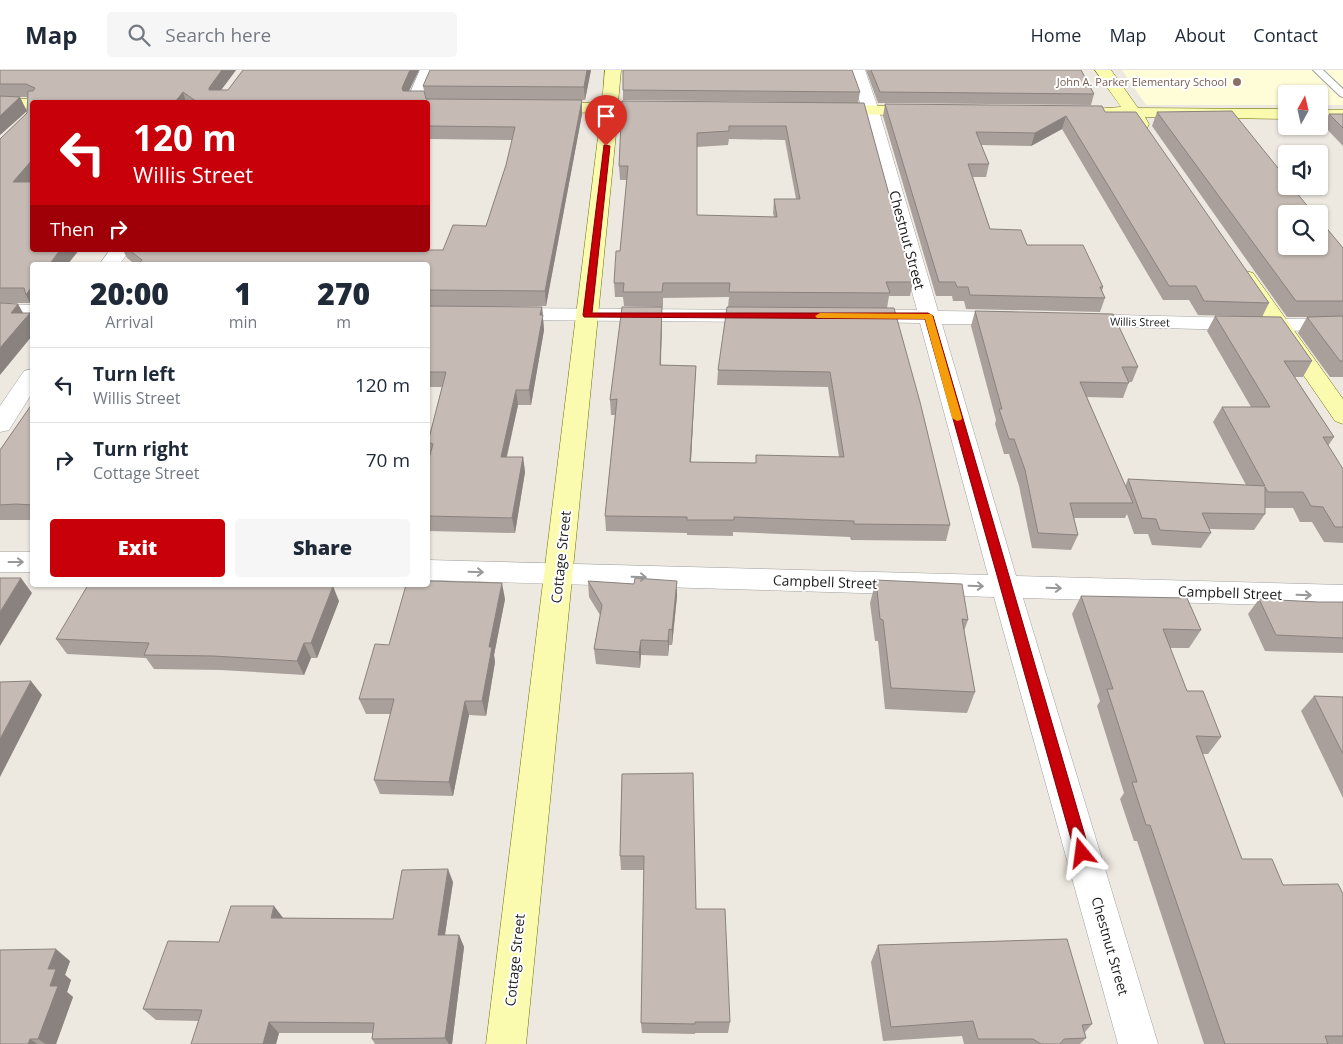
<!DOCTYPE html>
<html lang="en">
<head>
<meta charset="utf-8">
<style>
  body { margin:0; font-family:"Open Sans",sans-serif; background:#f6f6f7; color:#1f2937; height:100vh; display:flex; flex-direction:column; font-size:19px; white-space:nowrap }
  * { box-sizing:border-box; margin:0 }
  p { font-size:16px; color:#747a83 }
  .icon { flex:none; width:28px; height:28px; fill:none; stroke:currentColor; stroke-width:2; stroke-linecap:round; stroke-linejoin:round }
  .map { position:relative; flex:1; overflow:hidden }
  .side { position:absolute; left:30px; top:192px; width:400px; height:325px; display:flex; flex-direction:column; background:#fff; border-radius:5px; box-shadow:0 1px 4px #0004 }
  .side>* { flex:none }
  .hud { position:absolute; left:30px; top:30px; width:400px; height:152px; border-radius:5px; box-shadow:0 1px 4px #0004; background:#c70009; color:#fff; overflow:hidden }
  .needle { width:32px; rotate:8deg }
  .tools { position:absolute; left:1278px; top:15px; display:grid; gap:10px }
  .tools a { display:grid; place-items:center; width:50px; height:50px; border-radius:5px; background:#fff; box-shadow:0 1px 4px #0004; font-size:25px }
  .pin { position:absolute; display:grid; place-items:center; width:42px; height:42px; color:#fff; margin:-51px -21px; border-radius:50% 50% 50% 0; rotate:-45deg; box-shadow:0 0 5px #0007 }
  .pin .icon { rotate:45deg }
  .me { position:absolute; width:55px; margin:-28px; rotate:344deg; stroke-linejoin:round; filter:drop-shadow(0 0 4px #0008) }
  .turn { display:flex; align-items:center; gap:18px; height:105px; padding:0 20px; font-size:22px }
  .turn .icon { width:65px; height:65px; stroke-width:2.5 }
  .turn b { display:block; font-size:35px; line-height:42px }
  .then { display:flex; align-items:center; height:48px; padding:0 20px; background:#0003; gap:10px; font-size:19px }
  .eta { display:flex; justify-content:space-evenly; align-items:center; height:85px; text-align:center }
  .eta b { font-size:30px; font-weight:800; line-height:35px }
  .cta { display:flex; gap:10px; margin-top:auto; padding:10px 20px }
  .cta a { flex:1; height:58px; border-radius:5px; background:#c70009; color:#fff; font-size:20px; font-weight:800; line-height:58px; text-align:center }
  .cta a+a { background:#f6f6f7; color:#1f2937 }
  ul { padding:0; list-style:none }
  li { display:flex; align-items:center; gap:15px; height:75px; padding:0 20px; border-top:1px solid #e0e1e3 }
  li div { flex:1 }
  li b { display:block; font-size:19px }
  li em { font-style:normal }
  header { display:flex; align-items:center; gap:30px; box-sizing:border-box; height:70px; padding:0 25px; background:#fff; border-bottom:1px solid #e0e1e3 }
  header strong { font-size:24px }
  nav { display:flex; gap:28px; margin-inline-start:auto; font-size:18px }
  .search { width:350px; height:45px; background:#f6f6f7; display:flex; align-items:center; gap:12px; box-sizing:border-box; padding:0 18px; border-radius:5px; color:#747a83; font-size:19px }
  .map>svg:first-child { display:block }
  .education { fill:#fffdd8 }
  .lines { fill:none; stroke-linecap:round; stroke-linejoin:round }
  .service-casing { stroke:#a2a2a2; stroke-width:2 }
  .minor-casing { stroke:#a2a2a2; stroke-width:1 }
  .secondary-casing { stroke:#6c7301; stroke-width:1 }
  .service { fill:#fff; fill-rule:evenodd }
  .minor { fill:#fff; fill-rule:evenodd }
  .secondary { fill:#fbfbb0; fill-rule:evenodd }
  .wall { fill:#a9a09b; fill-rule:evenodd }
  .shaded-wall { fill:#8a827e }
  .building { fill:#c5bab4; stroke:#8a827e; fill-rule:evenodd }
  .oneway { stroke:#989898 }
  .route { fill:#c70009; stroke:#810006 }
  .slow { fill:#f59e0b }
  .education-dot { fill:#8d6e63; stroke:#fff; stroke-width:2 }
  .labels { text-anchor:middle; stroke-width:4; stroke-linejoin:round; paint-order:stroke }
  .far-education-label { font-size:11px; fill:#785e54; stroke:#fff; text-anchor:end }
  .far-street-label { font-size:11px; fill:#1b1b1b; stroke:#fff }
  .street-label { font-size:14px; fill:#1b1b1b; stroke:#fff }
</style>
</head>
<body>
<header>
<strong>Map</strong>
<div class="search"><svg class="icon" aria-label="search" viewBox="0 0 24 24"><circle cx="10" cy="10" r="6"/><path d="M15 15l6 6"/></svg>Search here</div>
<nav><a>Home</a><a>Map</a><a>About</a><a>Contact</a></nav>
</header>
<div class="map">
<svg width="1343" height="974" viewBox="0 0 1343 974">
  <rect width="100%" height="100%" fill="#ede8e0"/>
  <!-- education -->
  <path class="education" d="M1122 0H1343V35H1319V24H1286V35H1146Z"/>
  <g class="lines">
    <defs>
      <path id="service" d="M1313 0H1323L1343 19V27L1340 26Z"/>
      <path id="minor" d="M420 0H436L422 32H406Z
        M849 0H865L879 41 938 241 1011 242 1019 243 1022 248 1019 253 1011 254H942L1016 506 1343 515V537L1023 528 1158 974H1118L994 527 428 510V490L988 505 920 253 859 252 851 251 848 246 851 241 859 240H917L863 41Z
        M110 180H130L119 195H99Z
        M0 234 32 235V247L0 246Z
        M506 238 763 240 771 241 774 246 771 251 763 252 506 250 498 249 495 244 498 239Z
        M1079 244 1279 249 1343 248V260L1279 261 1079 256 1071 255 1068 250 1071 245Z
        M32 299V323L9 360 0 362V336L24 301Z
        M0 482H32V502H0Z"/>
      <path id="secondary" d="M605 0H621L618 33 634 35 636 38 634 41 618 43 526 974H486L601 43 544 42 538 40 536 37 538 34 544 32 602 33Z
        M1095 0H1111L1138 38 1286 39V49L1145 47 1149 54 1147 58H1135L1128 47 1093 45 1091 42 1093 39 1121 37Z
        M0 28 32 29 39 32H32V39L0 38Z
        M829 35 921 36 927 38 929 41 927 44 921 46 823 43 821 40 823 37Z
        M1319 40H1343V50H1319Z
        M1246 201 1253 203 1343 329V354L1335 351 1236 207 1239 203Z"/>
    </defs>
    <!-- service casing -->
    <use href="#service" class="service-casing"/>
    <!-- minor casing -->
    <use href="#minor" class="minor-casing"/>
    <!-- secondary casing -->
    <use href="#secondary" class="secondary-casing"/>
    <!-- service -->
    <use href="#service" class="service"/>
    <!-- minor -->
    <use href="#minor" class="minor"/>
    <!-- secondary -->
    <use href="#secondary" class="secondary"/>
  </g>
  <!-- wall -->
  <path class="wall" d="M0 0H236L221 20H228L243 0H419L409 21 425 25 423 16 430 0H591L585 30 498 29 582 30V44L546 236H428V195H136L127 188 123 180H443L486 156 506 95 512 70 428 69V32H32V180H79L67 195H32V237L30 233H0V69L27 43V41L0 65ZM8 27H27V41Z
    M866 0H1081L1094 24 1091 35 878 33Z
    M623 20 860 22 858 33 623 30Z
    M622 31 864 33 913 212 910 226H889L887 238 728 237 729 227 663 228V237L624 236 623 227H615L614 213 620 181 627 110H620L619 96ZM729 69 785 70 796 129H774L773 143 774 147 697 145V77L728 75Z
    M885 34 1105 42 1269 233 1262 247 1198 245 1189 230H1163L1062 59 1031 76 981 75 989 94 986 107H973L990 159 1027 175 1103 217 1102 221 1105 228 1100 242 966 239 964 231H953L952 226H936L883 46Z
    M1157 42 1286 108V116L1343 178V307H1330L1298 263 1307 247H1321H1287L1152 56Z
    M1329 44H1343V76L1323 55Z
    M428 236 542 237 544 260 531 335H518L507 387H523L525 402 515 463 428 461V392L430 382 428 372 442 317H428Z
    M894 238 950 455 946 471 851 470 850 467 733 462V466L687 465V463L606 461 605 446 615 345H611L610 330 662 252 661 295 696 296 691 392 756 393V385L839 387 828 317 717 315 718 300Z
    M975 241 1138 297 1132 312H1129L1123 328 1087 327 1125 416 1128 409 1246 415 1213 352 1222 337H1251L1207 261 1215 246 1312 291 1303 307H1295L1334 367 1328 376 1343 399V473L1324 472 1312 452H1300L1293 438H1265V444L1254 460 1209 459 1211 463 1201 478 1152 475 1148 464H1134L1127 444 1125 448H1074L1078 465 1071 480 1032 478 1019 416 1009 384H1004L995 354 996 350 971 256Z
    M32 334V450H0V380Z
    M876 510 968 550 964 561 975 622 967 643 885 639 878 571H875L870 533Z
    M588 511 634 514 677 511V526L672 575H669L668 586 641 585 640 598 596 594 594 579 600 545 589 527Z
    M1081 526 1201 560 1189 578H1170L1187 621 1221 667 1208 684H1202L1242 789 1283 815 1343 824V974H1204L1137 771H1134L1120 729 1124 723 1097 636 1100 631 1072 544Z
    M505 529 494 585 495 592 486 646 469 645 453 726 380 724 374 710 391 644H366L359 629 389 575Z
    M1259 529 1318 532H1343V583L1265 581 1248 544Z
    M339 531 317 588H311L304 605 221 600 154 599 146 588 67 584 56 569Z
    M1314 626 1343 627V728L1301 641Z
    M622 704 696 839 730 952 728 963H695V964L642 963 641 953 644 800H621L620 786Z
    M453 812 445 865H459L464 877 452 974H375L372 969 373 963H279L276 974H191L199 951 156 950 143 939 219 872 283 848 393 849Z
    M878 875 1092 954 1085 962 1086 968 1080 974H964L962 966 883 971 871 892Z
    M70 891 65 905 71 910 67 922 73 927 56 974H0Z"/>
  <!-- shaded-wall -->
  <path class="shaded-wall" d="M222 0H236L213 31 209 18Z
    M410 0H419L404 31 402 18Z
    M587 0H591L585 30 584 17Z
    M183 22 186 32H175Z
    M20 27 27 41 0 65V46Z
    M582 30V44L546 236 545 221Z
    M1066 46 1062 59 1031 76 1035 63Z
    M32 90V112H13Z
    M60 180H79L67 195H49Z
    M32 216V237L26 225Z
    M18 234 26 248 30 243 32 246V266L0 305V278L11 243Z
    M542 237 544 260 531 335 529 320Z
    M662 237V252L660 311V295Z
    M696 296 695 312 690 407V392Z
    M516 320 518 335 503 402 501 387Z
    M523 387 525 402 515 463 512 448Z
    M21 508 32 523 0 576V542Z
    M677 511V526L672 575V560Z
    M502 513 505 529 494 585 495 592 486 646 482 631 489 577Z
    M333 516 339 531 317 588 311 573Z
    M669 559V575L668 586V571Z
    M641 570V585L640 598 639 582Z
    M304 573 311 588 304 605 297 591Z
    M31 611 42 625 0 707V669Z
    M465 631 469 645 453 726 449 712Z
    M448 799 453 812 443 877 438 865Z
    M274 836 284 849 271 848Z
    M459 865 464 877 452 974H449L445 968Z
    M56 879 70 891 65 905 71 910 67 922 73 927 56 974H46L38 969 50 916 48 899Z
    M269 952 279 963 276 974H263Z
    M30 969 38 974H28Z"/>
  <!-- building -->
  <path class="building" d="M0 0H222L209 18V20H228L243 0H410L402 18 403 21H424L426 29 582 30 545 221 428 220V195H138L142 190 129 180H443L453 155 486 156 506 95 515 57 428 56V32H197L183 22 175 32H32V90L13 112H32V180H60L49 195H32V216L26 225 24 218H0V69L27 43 28 21H33L35 18 26 14H0Z
    M430 0H587L584 17 423 16Z
    M623 0H852L860 22 623 20Z
    M871 0H1081L1094 24 880 22Z
    M0 26 20 27 0 46Z
    M622 31 864 33 913 212H886L890 223 729 222 730 213H663L662 222H623L624 213H614L616 181H620L628 96H619ZM729 56H786L800 129H774L777 147 697 145V63L729 61Z
    M885 34 1102 36 1105 42H1136L1269 233 1204 231 1196 216H1169L1066 46 1035 63 976 62 989 94H968L990 159 1021 160 1027 175H1083L1103 217H1100L1105 228 970 225 968 217H957L955 212H939Z
    M1232 41 1286 108V109H1285L1286 110V116H1291L1314 144H1286V176H1319V149L1343 178V231H1296L1157 42Z
    M1329 44H1343V58Z
    M0 233 18 234 11 243H30L0 278Z
    M428 236 542 237 540 245H543L529 320H516L501 387H523L512 448 428 446V392L433 374 428 372 446 302H428Z
    M622 237H662L660 295 696 296 690 392 756 393V385L844 387 830 302 718 300 727 237 894 238 920 332 950 455 854 454V451L734 447V450H687V447L605 446 617 329 610 330Z
    M975 241 1113 244 1138 297H1122L1129 313 1080 312 1133 433H1070L1078 465 1038 463 1025 400 1014 369H1009L999 339H1002Z
    M1215 246 1281 247 1312 291H1284L1334 367H1323L1343 399V457H1335L1323 437 1311 436 1303 422H1268L1265 417V444L1202 443 1211 463 1160 460 1156 449 1142 448 1128 409 1265 416 1222 337H1270Z
    M1343 246V291H1340L1307 247Z
    M32 334V435L16 434 0 435V380Z
    M0 508H21L0 542Z
    M635 508 677 511 672 560 669 559 668 571 641 570 639 582 594 579 602 535 588 511 634 514Z
    M876 510 962 514 968 550 962 549 975 622 891 618 883 550 880 549Z
    M428 511 502 513 489 577H492L482 631H465L449 712 374 710 394 629H359L375 574 389 575 406 515H428Z
    M88 515H310L333 516 311 573H304L297 591 213 586 144 585 149 573 56 569Z
    M1081 526 1187 528 1201 560 1163 559 1187 621H1203L1221 667 1196 666 1242 789H1272L1283 815 1338 814 1343 824V966H1325L1328 974H1225L1150 755H1146L1132 712H1137L1107 619H1113Z
    M1259 529 1318 532H1343V568L1276 565Z
    M31 611 0 669V612Z
    M1314 626 1343 627V684Z
    M693 703 696 839H725L730 952H695V954L641 953 644 786H620L622 704Z
    M448 799 438 865H459L445 968 372 969 374 953 269 952 263 974H191L202 940 143 939 168 871 219 872 231 836H274L271 848 393 849 402 800Z
    M1067 869 1092 954 1082 955 1086 968 1064 969 1060 974H1041L1033 969H978L973 951 891 957 878 875Z
    M56 879 48 899H56L50 916H58L38 969H30L28 974H0V880Z"/>
  <!-- one-way arrows -->
  <defs><path id="oneway-shaft" d="M-6 0H5M1.5-3L5.5 0L1.5 3" fill="none" stroke-width="1.6" stroke-linecap="round" stroke-linejoin="round" transform="scale(1.25)"/></defs>
  <g class="oneway">
    <use href="#oneway-shaft" transform="translate(16 492)"/>
    <use href="#oneway-shaft" transform="translate(476 502) rotate(2)"/>
    <use href="#oneway-shaft" transform="translate(639 507) rotate(2)"/>
    <use href="#oneway-shaft" transform="translate(976 516) rotate(2)"/>
    <use href="#oneway-shaft" transform="translate(1054 518) rotate(2)"/>
    <use href="#oneway-shaft" transform="translate(1304 525) rotate(2)"/>
  </g>
  <!-- route -->
  <path class="route" d="M604 75 610 76 592 243H928L933 246 1090 783 1088 788 1082 790 1077 788 1075 783 925 249 584 247 583 245Z"/>
  <!-- slow -->
  <path class="slow" d="M820 243 932 244 962 348 961 350 957 351 952 348 925 249 817 248 815 246Z"/>
  <!-- markers -->
  <circle class="education-dot" cx="1237" cy="12" r="5"/>
  <g class="labels">
    <!-- far-education labels -->
    <g class="far-education-label">
      <text x="1227" y="16">John A. Parker Elementary School</text>
    </g>
    <!-- far-street labels -->
    <g class="far-street-label">
      <text transform="translate(1140 252) rotate(1)" y="4">Willis Street</text>
    </g>
    <!-- street labels -->
    <g class="street-label">
      <text transform="translate(907 170) rotate(75)" y="5">Chestnut Street</text>
      <text transform="translate(561 487) rotate(-84)" y="5">Cottage Street</text>
      <text transform="translate(825 512) rotate(2)" y="5">Campbell Street</text>
      <text transform="translate(1230 523) rotate(2)" y="5">Campbell Street</text>
      <text transform="translate(1110 876) rotate(74)" y="5">Chestnut Street</text>
      <text transform="translate(515 890) rotate(-84)" y="5">Cottage Street</text>
    </g>
  </g>
</svg>
<div class="tools">
<a><svg class="needle" viewBox="-14 -14 28 28"><path d="M0-13l5 13h-10z" fill="#e53935"/><path d="M0 13l5-13h-10z" fill="#747a83"/></svg></a>
<a><svg class="icon" aria-label="sound" viewBox="0 0 24 24"><path d="M4 9h4l5-4v14l-5-4H4zM17 9q2 3 0 6"/></svg></a>
<a><svg class="icon" aria-label="search" viewBox="0 0 24 24"><circle cx="10" cy="10" r="6"/><path d="M15 15l6 6"/></svg></a>
</div>
<div class="pin" style="left:606px;top:76px;background:#d93025"><svg class="icon" aria-label="arrive" viewBox="0 0 24 24"><path d="M6 21V4h12l-3 4 3 4H6"/></svg></div>
<svg class="me" style="left:1082px;top:783px" viewBox="-20 -20 40 40"><path d="M0-17L14 15 0 8-14 15z" fill="#c70009" stroke="#fff" stroke-width="4"/></svg>
<div class="hud">
<div class="turn"><svg class="icon" aria-label="left" viewBox="0 0 24 24"><path d="M17 20v-9H6M10 6l-5 5 5 5"/></svg><div><b>120 m</b>Willis Street</div></div>
<div class="then">Then<svg class="icon" aria-label="right" viewBox="0 0 24 24"><path d="M7 20v-9h11M14 6l5 5-5 5"/></svg></div>
</div>
<section class="side">
<div class="eta">
<div><b>20:00</b><p>Arrival</p></div>
<div><b>1</b><p>min</p></div>
<div><b>270</b><p>m</p></div>
</div>
<ul>
<li><svg class="icon" aria-label="left" viewBox="0 0 24 24"><path d="M17 20v-9H6M10 6l-5 5 5 5"/></svg><div><b>Turn left</b><p>Willis Street</p></div><em>120 m</em></li>
<li><svg class="icon" aria-label="right" viewBox="0 0 24 24"><path d="M7 20v-9h11M14 6l5 5-5 5"/></svg><div><b>Turn right</b><p>Cottage Street</p></div><em>70 m</em></li>
</ul>
<div class="cta"><a>Exit</a><a>Share</a></div>
</section>
</div>
</body>
</html>
